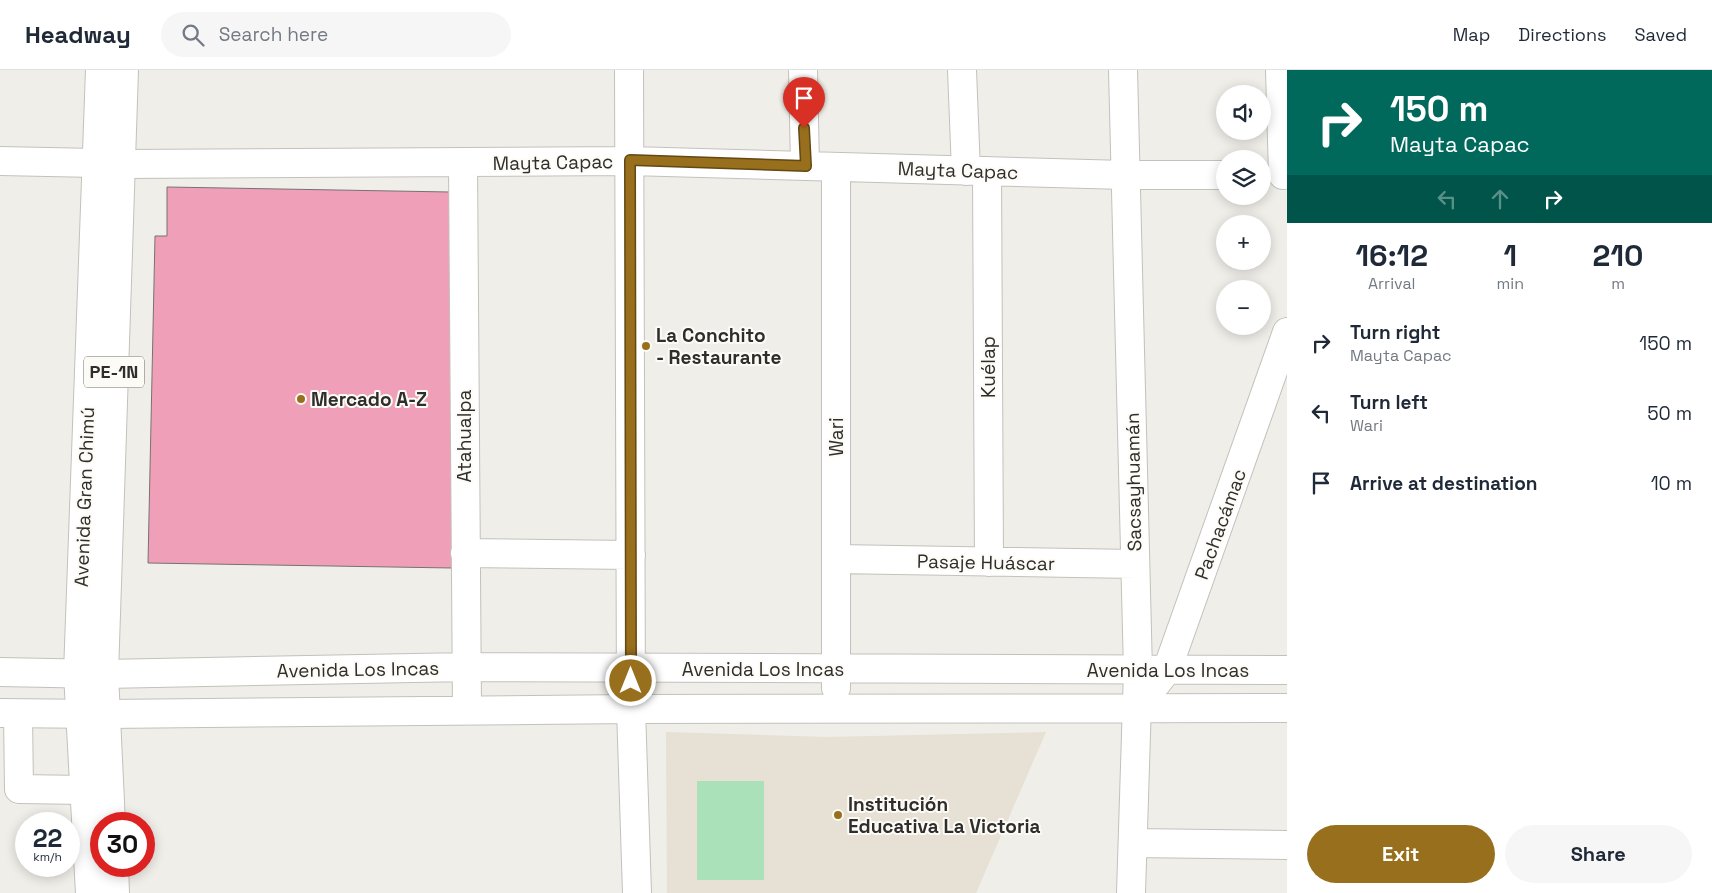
<!DOCTYPE html>
<html lang="en">
<head>
<meta charset="utf-8">
<style>
  body { margin:0; font-family:"Space Grotesk",sans-serif; background:#f6f6f7; color:#1f2937; height:100vh; display:flex; flex-direction:column; font-size:19px; white-space:nowrap }
  * { box-sizing:border-box; margin:0 }
  p { font-size:16px; color:#747a83 }
  .icon { flex:none; width:28px; height:28px; fill:none; stroke:currentColor; stroke-width:2; stroke-linecap:round; stroke-linejoin:round }
  .map { position:relative; flex:1; overflow:hidden }
  .side { display:flex; flex-direction:column; background:#fff; width:425px }
  .side>* { flex:none }
  .guide { background:#00695c; color:#fff; overflow:hidden }
  .tools { position:absolute; left:1216px; top:15px; display:grid; gap:10px }
  .tools a { display:grid; place-items:center; width:55px; height:55px; border-radius:50%; background:#fff; box-shadow:0 2px 12px #0003; font-size:25px }
  .speed { position:absolute; left:15px; top:742px; display:flex; gap:10px; font-size:25px; font-weight:700; text-align:center }
  .speed>* { display:grid; place-content:center; width:65px; height:65px; border-radius:50%; background:#fff; box-shadow:0 2px 12px #0003; line-height:1 }
  .speed small { font-size:12px; font-weight:400 }
  .speed .limit { border:8px solid #d22; background:#fff; color:#111 }
  .pin { position:absolute; display:grid; place-items:center; width:42px; height:42px; color:#fff; margin:-51px -21px; border-radius:50% 50% 50% 0; rotate:-45deg; box-shadow:0 0 5px #0007 }
  .pin .icon { rotate:45deg }
  .me { position:absolute; width:55px; margin:-28px; rotate:0deg; stroke-linejoin:round; filter:drop-shadow(0 0 4px #0008) }
  .turn { display:flex; align-items:center; gap:18px; height:105px; padding:0 20px; font-size:22px }
  .turn .icon { width:65px; height:65px; stroke-width:2.5 }
  .turn b { display:block; font-size:35px; line-height:42px }
  .lanes { display:flex; align-items:center; height:48px; padding:0 20px; background:#0003; justify-content:center; gap:25px; direction:ltr }
  .lanes .off { opacity:.35 }
  .eta { display:flex; justify-content:space-evenly; align-items:center; height:85px; text-align:center }
  .eta b { font-size:30px; font-weight:600; line-height:35px }
  .primary-button { display:flex; gap:10px; margin-top:auto; padding:10px 20px }
  .primary-button a { flex:1; height:58px; border-radius:30px; background:#986f1c; color:#fff; font-size:20px; font-weight:600; line-height:58px; text-align:center }
  .primary-button a+a { background:#f6f6f7; color:#1f2937 }
  ul { padding:0; list-style:none }
  li { display:flex; align-items:center; gap:15px; height:70px; padding:0 20px }
  li div { flex:1 }
  li b { display:block; font-size:19px }
  li em { font-style:normal }
  header { display:flex; align-items:center; gap:30px; box-sizing:border-box; height:70px; padding:0 25px; background:#fff; border-bottom:1px solid #e0e1e3 }
  header strong { font-size:24px }
  nav { display:flex; gap:28px; margin-inline-start:auto; font-size:18px }
  .search { width:350px; height:45px; background:#f6f6f7; display:flex; align-items:center; gap:12px; box-sizing:border-box; padding:0 18px; border-radius:28px; color:#747a83; font-size:19px }
  main { display:flex; flex:1; min-height:0 }
  .map>svg:first-child { display:block }
  .built { fill:#e6e0d5 }
  .green { fill:#abe1b9 }
  .building { fill:#efa0b8; stroke:#777173 }
  .lines { fill:none; stroke-linecap:round; stroke-linejoin:round }
  .minor-casing { stroke:#c3c1bc; stroke-width:30 }
  .major-casing { stroke:#c3c1bc; stroke-width:30 }
  .highway-casing { stroke:#c3c1bc; stroke-width:30 }
  .minor { stroke:#fff; stroke-width:28 }
  .major { stroke:#fff; stroke-width:28 }
  .highway { stroke:#fff; stroke-width:28 }
  .route-casing { stroke:#634812; stroke-width:12 }
  .route { stroke:#986f1c; stroke-width:9 }
  .poi-dot { fill:#986f1c; stroke:#fdfbf6; stroke-width:2 }
  .labels { text-anchor:middle; stroke-width:4; stroke-linejoin:round; paint-order:stroke }
  .shield { fill:#fdfbf6; stroke:#6d6c69; stroke-width:1 }
  .shield-label { font-size:18px; font-weight:bold; fill:#2f2e2c }
  .street-label { font-size:19px; fill:#2f2e2c; stroke:#fdfbf6 }
  .poi-label { font-size:19px; font-weight:bold; fill:#2f2e2c; stroke:#fdfbf6; text-anchor:start }
</style>
</head>
<body>
<header>
<strong>Headway</strong>
<div class="search"><svg class="icon" aria-label="search" viewBox="0 0 24 24"><circle cx="10" cy="10" r="6"/><path d="M15 15l6 6"/></svg>Search here</div>
<nav><a>Map</a><a>Directions</a><a>Saved</a></nav>
</header>
<main>
<div class="map">
<svg width="1287" height="823" viewBox="0 0 1287 823">
  <rect width="100%" height="100%" fill="#f0eee9"/>
  <!-- built -->
  <path class="built" d="M666 662 826 667 1046 662 976 823H667Z"/>
  <!-- green -->
  <path class="green" d="M697 711H764V810H697Z"/>
  <!-- building -->
  <path class="building" d="M167 117 450 122 452 498 148 493 155 166H167Z"/>
  <g class="lines">
    <defs>
      <path id="minor" d="M629 0 631 639 637 823
        M803 0 805 96
        M962 0 966 101
        M1123 0 1138 601 1131 823
        M1280 0 1283 105
        M0 91 96 93
        M463 93 467 640
        M121 94 630 91 1125 105H1225
        M836 97V618
        M987 101 989 492
        M465 483 631 485
        M836 489 1135 494
        M104 604 467 597 1287 600
        M1156 614 1167 600 1287 262
        M18 644 19 719 84 720
        M105 644 631 639 1287 638
        M1133 773 1287 775"/>
      <path id="major" d="M0 602 101 604
        M0 643 103 644"/>
      <path id="highway" d="M111 754 104 604 124 0
        M114 796 115 823
        M90 823 78 603 100 0"/>
    </defs>
    <!-- minor casing -->
    <use href="#minor" class="minor-casing"/>
    <!-- major casing -->
    <use href="#major" class="major-casing"/>
    <!-- highway casing -->
    <use href="#highway" class="highway-casing"/>
    <!-- minor -->
    <use href="#minor" class="minor"/>
    <!-- major -->
    <use href="#major" class="major"/>
    <!-- highway -->
    <use href="#highway" class="highway"/>
  </g>
  <g class="lines">
    <defs>
      <path id="route" d="M631 611 630 90 806 96 804 58"/>
    </defs>
    <!-- route casing -->
    <use href="#route" class="route-casing"/>
    <!-- route -->
    <use href="#route" class="route"/>
  </g>
  <!-- markers -->
  <g class="poi-dot">
    <circle cx="646" cy="276" r="5"/>
    <circle cx="301" cy="329" r="5"/>
    <circle cx="838" cy="745" r="5"/>
  </g>
  <g class="labels">
    <!-- shield labels -->
    <rect class="shield" x="84" y="286.5" width="60" height="31" rx="4"/>
    <g class="shield-label">
      <text x="114" y="308">PE-1N</text>
    </g>
    <!-- street labels -->
    <g class="street-label">
      <text transform="translate(553 92) rotate(-1)" y="7">Mayta Capac</text>
      <text transform="translate(958 100) rotate(2)" y="7">Mayta Capac</text>
      <text transform="translate(988 297) rotate(-90)" y="7">Kuélap</text>
      <text transform="translate(464 366) rotate(-90)" y="7">Atahualpa</text>
      <text transform="translate(836 367) rotate(-90)" y="7">Wari</text>
      <text transform="translate(1133 412) rotate(-91)" y="7">Sacsayhuamán</text>
      <text transform="translate(84 427) rotate(-88)" y="7">Avenida Gran Chimú</text>
      <text transform="translate(1220 454) rotate(-70)" y="7">Pachacámac</text>
      <text transform="translate(986 492) rotate(1)" y="7">Pasaje Huáscar</text>
      <text transform="translate(358 599) rotate(-1)" y="7">Avenida Los Incas</text>
      <text x="763" y="606">Avenida Los Incas</text>
      <text x="1168" y="607">Avenida Los Incas</text>
    </g>
    <!-- poi labels -->
    <g class="poi-label">
      <text x="656" y="272">La Conchito<tspan x="656" dy="22">- Restaurante</tspan></text>
      <text x="311" y="336">Mercado A-Z</text>
      <text x="848" y="741">Institución<tspan x="848" dy="22">Educativa La Victoria</tspan></text>
    </g>
  </g>
</svg>
<div class="tools">
<a><svg class="icon" aria-label="sound" viewBox="0 0 24 24"><path d="M4 9h4l5-4v14l-5-4H4zM17 9q2 3 0 6"/></svg></a>
<a><svg class="icon" aria-label="layers" viewBox="0 0 24 24"><path d="M12 4l9 5-9 5-9-5zM3 14l9 5 9-5"/></svg></a>
<a>+</a>
<a>−</a>
</div>
<div class="speed"><div>22<small>km/h</small></div><div class="limit">30</div></div>
<div class="pin" style="left:804px;top:58px;background:#d93025"><svg class="icon" aria-label="arrive" viewBox="0 0 24 24"><path d="M6 21V4h12l-3 4 3 4H6"/></svg></div>
<svg class="me" style="left:631px;top:611px" viewBox="-20 -20 40 40"><circle r="17" fill="#986f1c" stroke="#fff" stroke-width="3"/><path d="M0-11L8 9 0 5-8 9z" fill="#fff"/></svg>
</div>
<section class="side">
<div class="guide">
<div class="turn"><svg class="icon" aria-label="right" viewBox="0 0 24 24"><path d="M7 20v-9h11M14 6l5 5-5 5"/></svg><div><b>150 m</b>Mayta Capac</div></div>
<div class="lanes"><svg class="icon off" aria-label="left" viewBox="0 0 24 24"><path d="M17 20v-9H6M10 6l-5 5 5 5"/></svg><svg class="icon off" aria-label="ahead" viewBox="0 0 24 24"><path d="M12 20V5M6 11l6-6 6 6"/></svg><svg class="icon" aria-label="right" viewBox="0 0 24 24"><path d="M7 20v-9h11M14 6l5 5-5 5"/></svg></div>
</div>
<div class="eta">
<div><b>16:12</b><p>Arrival</p></div>
<div><b>1</b><p>min</p></div>
<div><b>210</b><p>m</p></div>
</div>
<ul>
<li><svg class="icon" aria-label="right" viewBox="0 0 24 24"><path d="M7 20v-9h11M14 6l5 5-5 5"/></svg><div><b>Turn right</b><p>Mayta Capac</p></div><em>150 m</em></li>
<li><svg class="icon" aria-label="left" viewBox="0 0 24 24"><path d="M17 20v-9H6M10 6l-5 5 5 5"/></svg><div><b>Turn left</b><p>Wari</p></div><em>50 m</em></li>
<li><svg class="icon" aria-label="arrive" viewBox="0 0 24 24"><path d="M6 21V4h12l-3 4 3 4H6"/></svg><div><b>Arrive at destination</b></div><em>10 m</em></li>
</ul>
<div class="primary-button"><a>Exit</a><a>Share</a></div>
</section>
</main>
</body>
</html>
